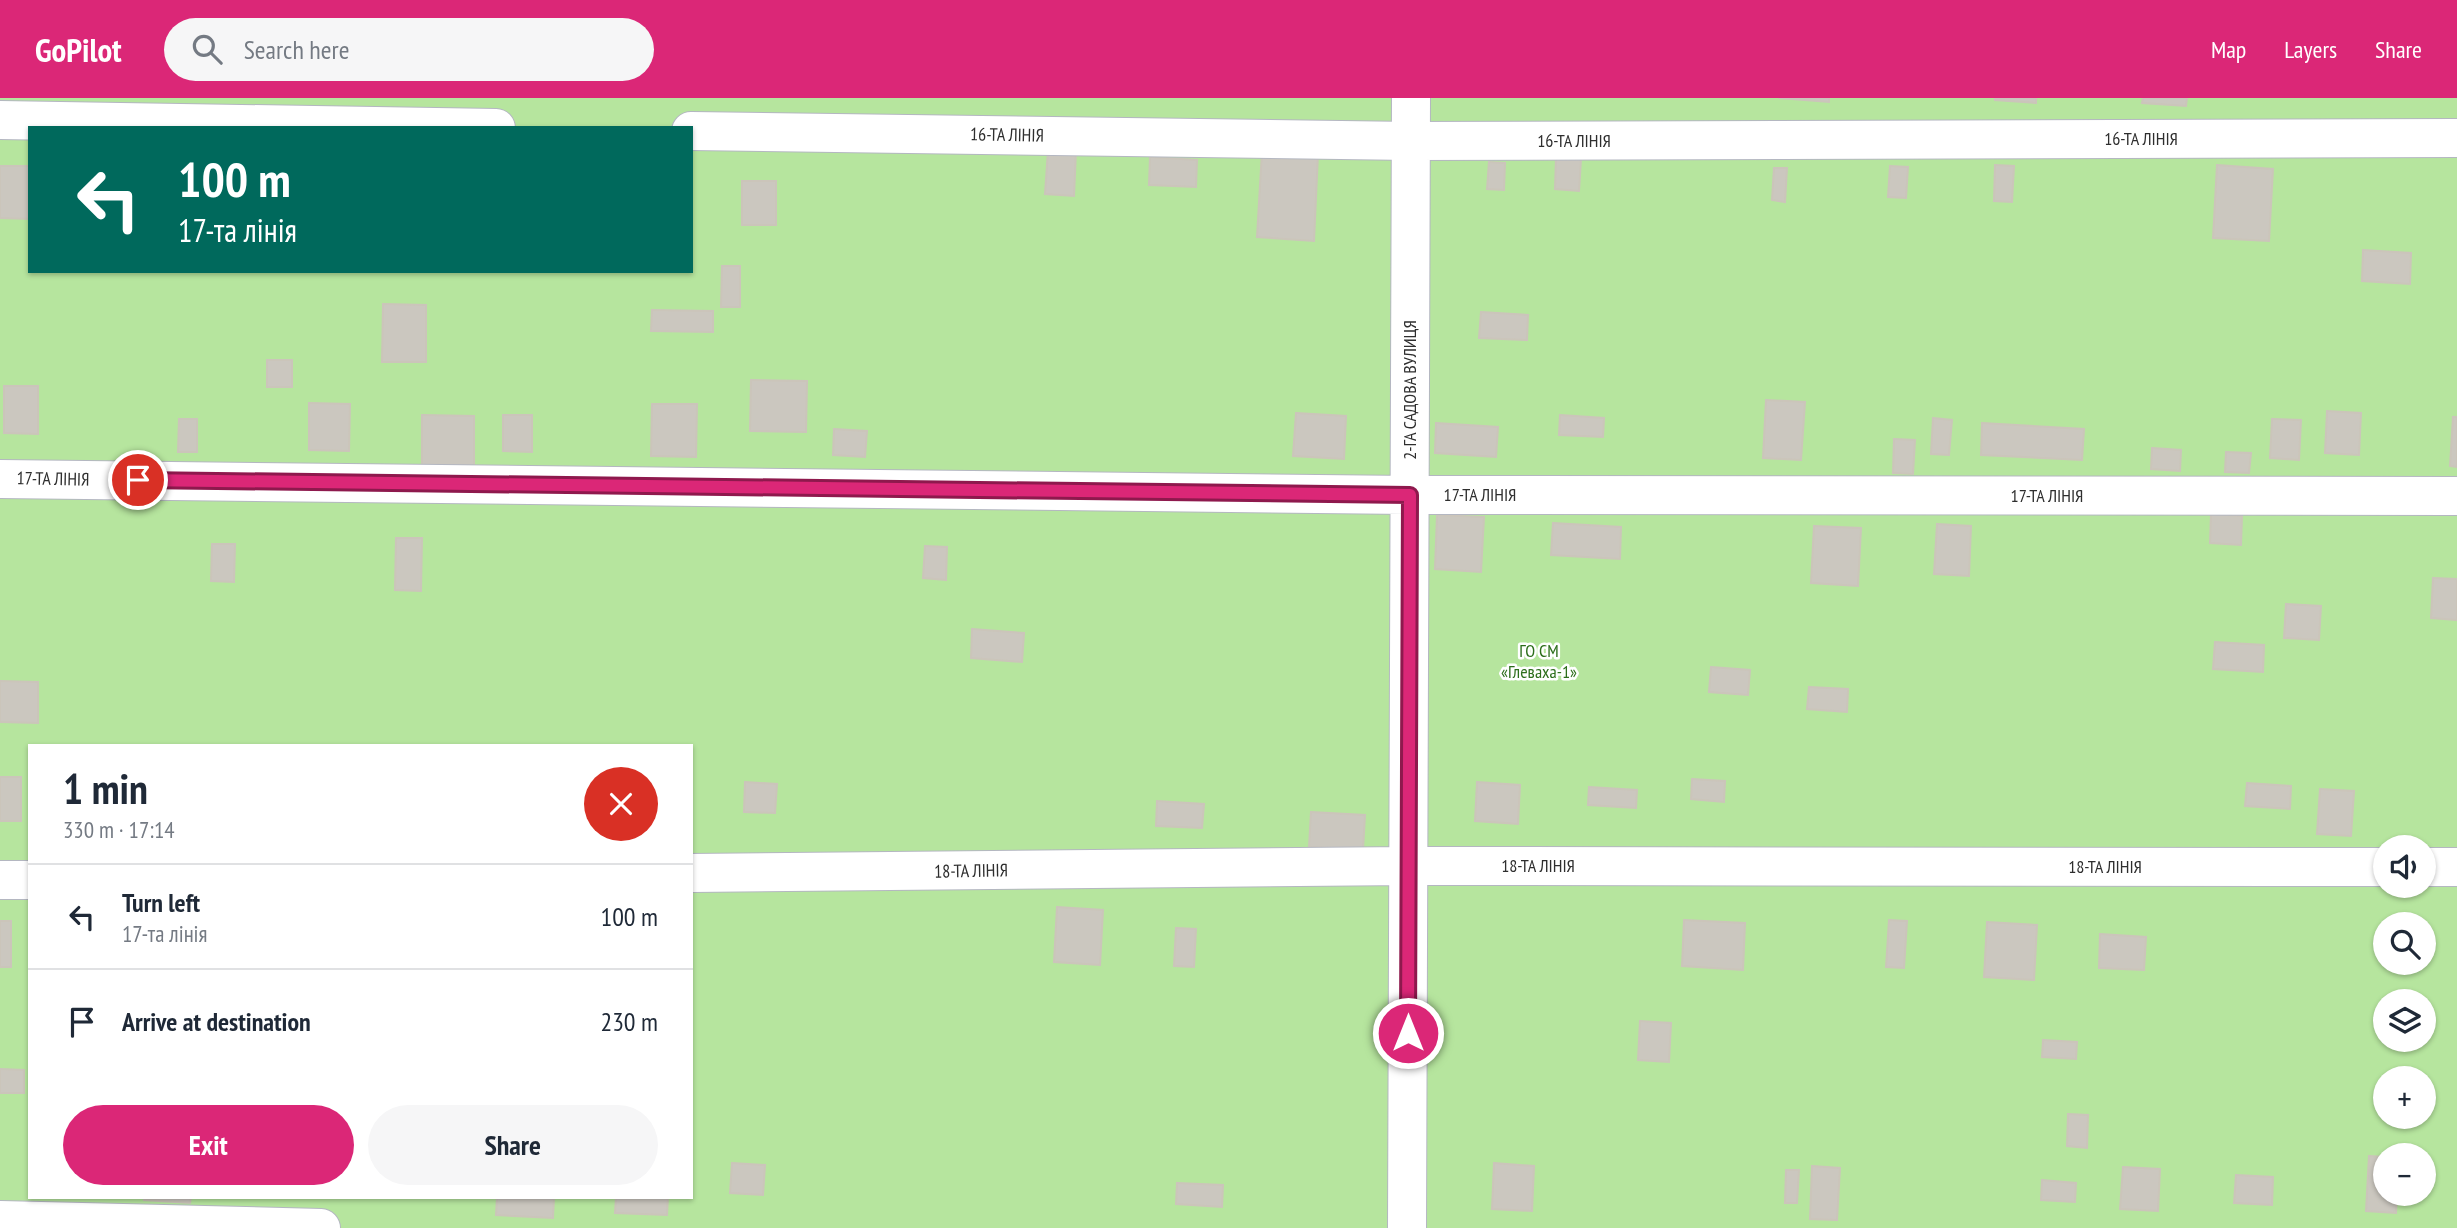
<!DOCTYPE html>
<html lang="en">
<head>
<meta charset="utf-8">
<style>
  body { margin:0; font-family:"PT Sans Narrow",sans-serif; background:#f6f6f7; color:#1f2937; height:100vh; display:flex; flex-direction:column; font-size:26px; white-space:nowrap }
  * { box-sizing:border-box; margin:0 }
  p { font-size:23px; color:#747a83 }
  .icon { flex:none; width:38px; height:38px; fill:none; stroke:currentColor; stroke-width:2; stroke-linecap:round; stroke-linejoin:round }
  .map { position:relative; flex:1; overflow:hidden }
  .side { position:absolute; left:28px; top:646px; width:665px; height:455px; display:flex; flex-direction:column; background:#fff; border-radius:0px; box-shadow:0 2px 5px #0004 }
  .side>* { flex:none }
  .banner { position:absolute; left:28px; top:28px; width:665px; height:147px; border-radius:0px; box-shadow:0 2px 5px #0004; background:#00695c; color:#fff; overflow:hidden }
  .controls { position:absolute; left:2373px; top:737px; display:grid; gap:14px }
  .controls a { display:grid; place-items:center; width:63px; height:63px; border-radius:50%; background:#fff; box-shadow:0 2px 5px #0004; font-size:35px }
  .pin { position:absolute; display:grid; place-items:center; width:60px; height:60px; color:#fff; margin:-30px; border:4px solid #fff; border-radius:50%; box-shadow:0 2px 7px #0007 }
  .me { position:absolute; width:77px; margin:-38px; rotate:0deg; stroke-linejoin:round; filter:drop-shadow(0 0 5px #0008) }
  .turn { display:flex; align-items:center; gap:24px; height:147px; padding:0 35px; font-size:32px }
  .turn .icon { width:91px; height:91px; stroke-width:2.5 }
  .turn b { display:block; font-size:49px; line-height:60px }
  .round { display:grid; place-items:center; flex:none; width:74px; height:74px; border-radius:37px; background:#f6f6f7 }
  .head { display:flex; align-items:center; justify-content:space-between; height:119px; padding:0 35px }
  h1 { font-size:42px; font-weight:600; line-height:52px }
  .button { display:flex; gap:14px; margin-top:auto; padding:14px 35px }
  .button a { flex:1; height:80px; border-radius:42px; background:#db2777; color:#fff; font-size:28px; font-weight:600; line-height:80px; text-align:center }
  .button a+a { background:#f6f6f7; color:#1f2937 }
  ul { padding:0; list-style:none }
  li { display:flex; align-items:center; gap:21px; height:105px; padding:0 35px; border-top:2px solid #e0e1e3 }
  li div { flex:1 }
  li b { display:block; font-size:26px }
  li em { font-style:normal }
  header { display:flex; align-items:center; gap:42px; box-sizing:border-box; height:98px; padding:0 35px; background:#db2777; color:#fff }
  header strong { font-size:33px }
  nav { display:flex; gap:38px; margin-inline-start:auto; font-size:24px }
  .search { width:490px; height:63px; background:#f6f6f7; display:flex; align-items:center; gap:18px; box-sizing:border-box; padding:0 24px; border-radius:38px; color:#747a83; font-size:26px }
  .map>svg:first-child { display:block }
  .green { fill:#b6e59e; fill-rule:evenodd }
  .building { fill:#cbc7bf; stroke:#cbc5ba; stroke-width:2 }
  .lines { fill:none; stroke-linecap:round; stroke-linejoin:round }
  .minor-casing { stroke:#b4b7c1; stroke-width:40 }
  .minor { stroke:#fff; stroke-width:38 }
  .route-casing { stroke:#8e194d; stroke-width:18 }
  .route { stroke:#db2777; stroke-width:12 }
  .labels { text-anchor:middle; stroke-width:5; stroke-linejoin:round; paint-order:stroke }
  .street-label { font-size:18px; fill:#2e2e2e; stroke:#fff }
  .park-label { font-size:18px; fill:#2c6e1b; stroke:#fff }
</style>
</head>
<body>
<header>
<strong>GoPilot</strong>
<div class="search"><svg class="icon" aria-label="search" viewBox="0 0 24 24"><circle cx="10" cy="10" r="6"/><path d="M15 15l6 6"/></svg>Search here</div>
<nav><a>Map</a><a>Layers</a><a>Share</a></nav>
</header>
<div class="map">
<svg width="2457" height="1130" viewBox="0 0 2457 1130">
  <rect width="100%" height="100%" fill="#efe9e1"/>
  <!-- green -->
  <path class="green" d="M0 0H2457V1130H0ZM30 30H691V173H30ZM30 648H691V1099H30ZM2385 749H2424V788H2385ZM2385 826H2424V864H2385ZM2385 903H2424V942H2385ZM2385 980H2424V1018H2385ZM2385 1057H2424V1096H2385Z"/>
  <!-- building -->
  <path class="building" d="M1779 0H1829V4Z
    M1995 0H2036V5L1995 2Z
    M2143 0H2187L2186 8 2142 5Z
    M1048 52 1076 53 1074 98 1045 96Z
    M1262 53 1318 56 1314 143 1257 139Z
    M1150 59 1197 62 1196 89 1149 87Z
    M1556 59 1581 61 1579 93 1555 91Z
    M1489 64 1505 65 1504 92 1487 91Z
    M1995 67 2014 68 2012 104 1994 103Z
    M2217 67 2273 71 2269 143 2213 140Z
    M0 68H30V121L0 120Z
    M1890 68 1908 69 1906 100 1888 99Z
    M1774 70H1787L1785 104 1772 102Z
    M742 83H776V127H742Z
    M2363 152 2411 155 2410 186 2362 183Z
    M722 168H740V209H721Z
    M383 206 426 207V264H382Z
    M652 212 713 213V234L651 233Z
    M1481 214 1528 217 1527 242 1479 240Z
    M267 262H292V289H267Z
    M751 282 807 283 806 334 750 333Z
    M4 288H38V336L4 335Z
    M1766 302 1805 304 1801 362 1763 360Z
    M309 305 350 306 349 353 309 352Z
    M652 306H697L696 359 651 358Z
    M2327 313 2361 315 2359 357 2325 355Z
    M1296 315 1346 318 1344 361 1293 358Z
    M422 317 474 318V373L422 372Z
    M503 317H532V354L503 353Z
    M1560 317 1604 320 1603 339 1559 337Z
    M2453 319H2457V369L2450 368Z
    M1933 320 1952 322 1949 357 1931 356Z
    M179 321H197V354H178Z
    M2272 321 2301 322 2299 362 2270 360Z
    M1436 325 1498 329 1496 359 1435 355Z
    M1982 325 2084 331 2082 362 1981 357Z
    M834 331 867 333 865 359 833 357Z
    M1894 341 1915 342 1913 376 1893 375Z
    M2152 350 2181 352 2180 373 2151 371Z
    M2226 354 2251 355 2249 375 2225 374Z
    M2211 416 2242 418 2241 447 2210 445Z
    M1437 417 1484 419 1481 474 1435 471Z
    M1553 425 1621 429 1620 461 1551 457Z
    M1937 426 1971 428 1969 478 1934 476Z
    M1814 428 1861 430 1858 488 1811 485Z
    M396 440H422L421 493 395 492Z
    M212 446H235L234 484 211 483Z
    M925 448 947 449 946 482 923 480Z
    M2433 480 2457 481V522L2431 520Z
    M2286 506 2321 508 2319 542 2284 540Z
    M972 531 1024 535 1022 564 971 560Z
    M2215 544 2264 547 2263 574 2213 571Z
    M1711 569 1750 572 1748 597 1709 594Z
    M0 583 38 584V625L0 624Z
    M1809 589 1848 591 1847 614 1807 611Z
    M0 679H21V723H0Z
    M1692 681 1725 683 1724 704 1691 701Z
    M745 684 777 686 775 715 744 714Z
    M1477 684 1520 687 1518 726 1475 723Z
    M2247 685 2291 688 2290 711 2245 708Z
    M1589 689 1637 692 1636 710 1588 707Z
    M2320 691 2354 693 2351 738 2317 736Z
    M1157 703 1204 706 1202 730 1156 728Z
    M1311 714 1365 717 1363 752 1309 749Z
    M1057 809 1103 812 1100 867 1054 864Z
    M1684 822 1745 825 1743 872 1682 868Z
    M1889 822 1907 823 1904 870 1886 869Z
    M0 823H11V869H0Z
    M1987 824 2037 827 2034 882 1984 879Z
    M1176 830 1196 831 1194 869 1174 868Z
    M2100 836 2146 839 2144 872 2099 870Z
    M1640 923 1671 925 1669 964 1638 962Z
    M2043 942 2077 944 2076 961 2042 959Z
    M0 971 24 972V995H0Z
    M2068 1016 2088 1017 2087 1050 2067 1048Z
    M2369 1058 2385 1059V1096H2397L2396 1115 2366 1113Z
    M732 1065 765 1067 763 1097 730 1095Z
    M1494 1065 1534 1068 1532 1113 1492 1111Z
    M1812 1068 1840 1070 1837 1122 1810 1121Z
    M2123 1069 2160 1071 2158 1113 2120 1111Z
    M1786 1072H1799L1797 1105H1785Z
    M2236 1077 2273 1079 2272 1107 2234 1105Z
    M2042 1082 2076 1085 2075 1104 2041 1102Z
    M1177 1085 1223 1087 1222 1109 1176 1106Z
    M144 1099H191L190 1105 144 1102Z
    M497 1099H554L553 1120 496 1117Z
    M616 1099H668L667 1117 615 1115Z"/>
  <g class="lines">
    <defs>
      <path id="minor" d="M0 22 496 30
        M691 33 1411 43 2457 40
        M0 381 1410 397 2457 398
        M2424 769H2457
        M691 775 1408 768 2385 769
        M0 782H30
        M0 1122 321 1130
        M1407 1130 1411 0"/>
    </defs>
    <!-- minor casing -->
    <use href="#minor" class="minor-casing"/>
    <!-- minor -->
    <use href="#minor" class="minor"/>
  </g>
  <g class="lines">
    <defs>
      <path id="route" d="M138 382 1410 397 1408 935"/>
    </defs>
    <!-- route casing -->
    <use href="#route" class="route-casing"/>
    <!-- route -->
    <use href="#route" class="route"/>
  </g>
  <g class="labels">
    <!-- street labels -->
    <g class="street-label">
      <text transform="translate(1007 37) rotate(1)" y="6">16-ТА ЛІНІЯ</text>
      <text x="2141" y="47">16-ТА ЛІНІЯ</text>
      <text x="1574" y="49">16-ТА ЛІНІЯ</text>
      <text transform="translate(1410 292) rotate(-90)" y="6">2-ГА САДОВА ВУЛИЦЯ</text>
      <text transform="translate(53 381) rotate(1)" y="6">17-ТА ЛІНІЯ</text>
      <text x="1480" y="403">17-ТА ЛІНІЯ</text>
      <text x="2047" y="404">17-ТА ЛІНІЯ</text>
      <text x="1538" y="774">18-ТА ЛІНІЯ</text>
      <text x="2105" y="775">18-ТА ЛІНІЯ</text>
      <text transform="translate(971 773) rotate(-1)" y="6">18-ТА ЛІНІЯ</text>
    </g>
    <!-- park labels -->
    <g class="park-label">
      <text x="1539" y="559">ГО СМ<tspan x="1539" dy="21">«Глеваха-1»</tspan></text>
    </g>
  </g>
</svg>
<div class="controls">
<a><svg class="icon" aria-label="sound" viewBox="0 0 24 24"><path d="M4 9h4l5-4v14l-5-4H4zM17 9q2 3 0 6"/></svg></a>
<a><svg class="icon" aria-label="search" viewBox="0 0 24 24"><circle cx="10" cy="10" r="6"/><path d="M15 15l6 6"/></svg></a>
<a><svg class="icon" aria-label="layers" viewBox="0 0 24 24"><path d="M12 4l9 5-9 5-9-5zM3 14l9 5 9-5"/></svg></a>
<a>+</a>
<a>−</a>
</div>
<div class="pin" style="left:138px;top:382px;background:#d93025"><svg class="icon" aria-label="arrive" viewBox="0 0 24 24"><path d="M6 21V4h12l-3 4 3 4H6"/></svg></div>
<svg class="me" style="left:1408px;top:935px" viewBox="-20 -20 40 40"><circle r="17" fill="#db2777" stroke="#fff" stroke-width="3"/><path d="M0-11L8 9 0 5-8 9z" fill="#fff"/></svg>
<div class="banner">
<div class="turn"><svg class="icon" aria-label="left" viewBox="0 0 24 24"><path d="M17 20v-9H6M10 6l-5 5 5 5"/></svg><div><b>100 m</b>17-та лінія</div></div>
</div>
<section class="side">
<div class="head"><div><h1>1 min</h1><p>330 m · 17:14</p></div><a class="round" style="background:#d93025;color:#fff"><svg class="icon" aria-label="close" viewBox="0 0 24 24"><path d="M6 6l12 12M18 6L6 18"/></svg></a></div>
<ul>
<li><svg class="icon" aria-label="left" viewBox="0 0 24 24"><path d="M17 20v-9H6M10 6l-5 5 5 5"/></svg><div><b>Turn left</b><p>17-та лінія</p></div><em>100 m</em></li>
<li><svg class="icon" aria-label="arrive" viewBox="0 0 24 24"><path d="M6 21V4h12l-3 4 3 4H6"/></svg><div><b>Arrive at destination</b></div><em>230 m</em></li>
</ul>
<div class="button"><a>Exit</a><a>Share</a></div>
</section>
</div>
</body>
</html>
